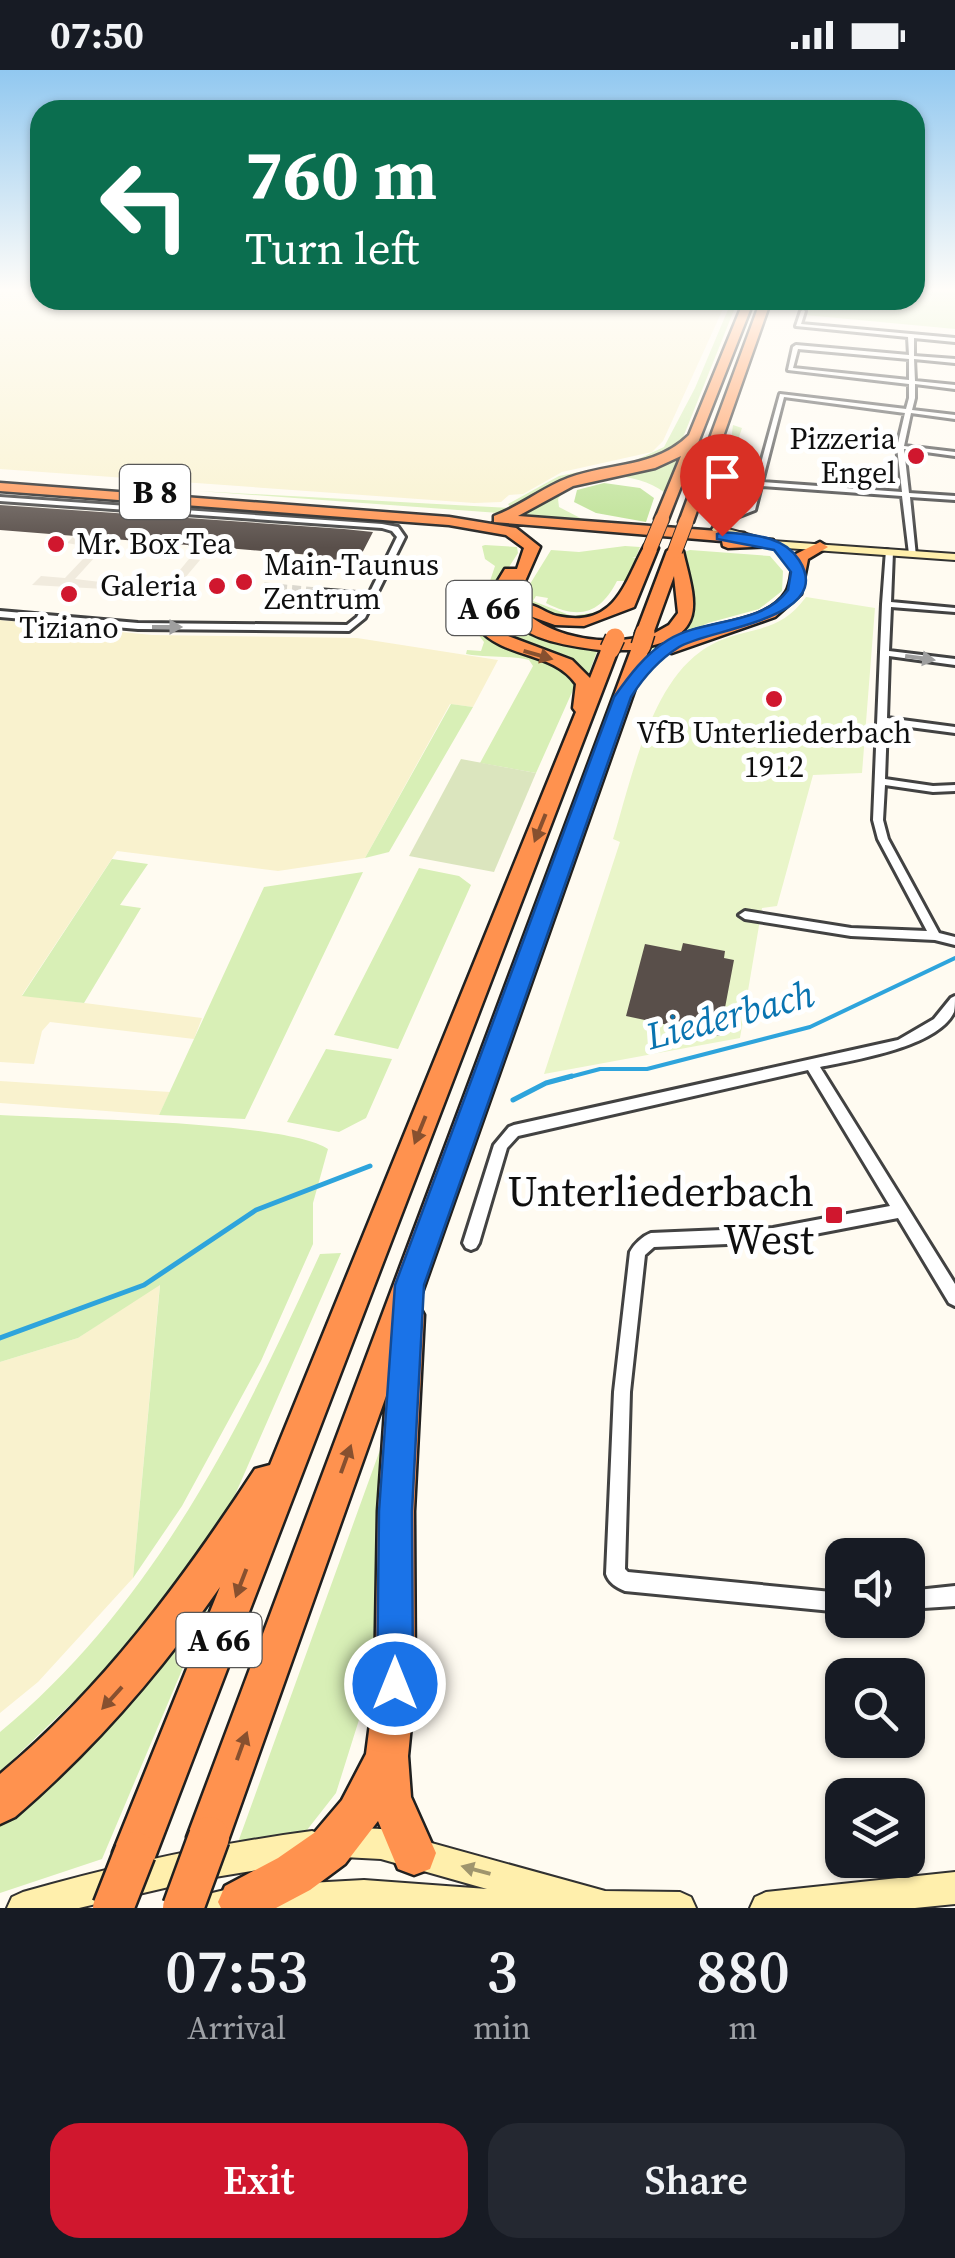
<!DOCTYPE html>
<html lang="en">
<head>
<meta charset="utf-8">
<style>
  body { margin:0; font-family:"Source Serif 4",serif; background:#242831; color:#f1f3f6; height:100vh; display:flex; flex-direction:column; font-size:38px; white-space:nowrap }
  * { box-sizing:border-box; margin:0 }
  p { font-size:32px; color:#9ea1a6 }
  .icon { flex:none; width:55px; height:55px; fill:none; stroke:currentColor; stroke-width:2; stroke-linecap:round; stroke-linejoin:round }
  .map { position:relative; height:1838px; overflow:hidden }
  .sheet { display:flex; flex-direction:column; background:#171b24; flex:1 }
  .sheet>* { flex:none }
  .top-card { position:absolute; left:30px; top:30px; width:895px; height:210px; border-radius:30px; box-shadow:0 2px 8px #0004; background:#0b6e4f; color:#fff; overflow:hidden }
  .tools { position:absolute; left:825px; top:1468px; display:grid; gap:20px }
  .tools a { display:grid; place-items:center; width:100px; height:100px; border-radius:20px; background:#171b24; box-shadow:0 2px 8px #0004; font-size:50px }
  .pin { position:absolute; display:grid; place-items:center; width:85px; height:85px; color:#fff; margin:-102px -42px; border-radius:50% 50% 50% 0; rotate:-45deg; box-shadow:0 0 10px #0007 }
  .pin .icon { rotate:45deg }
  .me { position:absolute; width:110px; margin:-55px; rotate:0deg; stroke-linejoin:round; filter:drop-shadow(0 0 8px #0008) }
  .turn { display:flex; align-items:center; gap:35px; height:210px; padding:0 50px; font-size:45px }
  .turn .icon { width:130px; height:130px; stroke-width:2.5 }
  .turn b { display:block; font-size:70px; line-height:85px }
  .eta { display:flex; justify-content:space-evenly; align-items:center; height:170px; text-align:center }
  .eta b { font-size:60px; font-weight:600; line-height:70px }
  .primary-button { display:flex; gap:20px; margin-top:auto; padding:20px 50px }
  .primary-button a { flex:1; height:115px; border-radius:30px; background:#d0172e; color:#fff; font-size:40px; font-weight:600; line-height:115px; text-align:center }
  .primary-button a+a { background:#242831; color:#f1f3f6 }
  .status { display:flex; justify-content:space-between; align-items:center; height:70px; padding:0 50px; background:#171b24; direction:ltr }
  .status svg { height:28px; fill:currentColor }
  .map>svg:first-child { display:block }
  .farmland { fill:#f9f2ce }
  .green { fill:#d8efb6 }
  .forest { fill:#bce193 }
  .cemetery { fill:#dbe5be }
  .pitch { fill:#e9f5c9 }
  .plaza { fill:#f1ebde }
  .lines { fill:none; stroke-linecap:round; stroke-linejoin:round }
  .stream-far1 { stroke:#2ea4dc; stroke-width:4 }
  .stream { stroke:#2ea4dc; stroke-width:5 }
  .building { fill:#594f4a }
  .street-tunnel { stroke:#dbd8cf; stroke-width:9; stroke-dasharray:9 5; stroke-linecap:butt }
  .street-casing { stroke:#424242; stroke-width:6 }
  .secondary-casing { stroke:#313131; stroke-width:4 }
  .highway-casing { stroke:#202020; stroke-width:5 }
  .street { fill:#fff; fill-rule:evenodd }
  .secondary { fill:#ffefac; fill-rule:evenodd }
  .highway { fill:#ff924f; fill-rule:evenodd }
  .highway-bridge-far2-casing { stroke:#202020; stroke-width:16; stroke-linecap:butt }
  .highway-bridge-far1-casing { stroke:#202020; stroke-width:22; stroke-linecap:butt }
  .highway-bridge-casing { stroke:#202020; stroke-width:45; stroke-linecap:butt }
  .highway-bridge-far2 { stroke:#ff924f; stroke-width:14 }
  .highway-bridge-far1 { stroke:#ff924f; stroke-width:19 }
  .highway-bridge { stroke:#ff924f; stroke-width:40 }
  .oneway { fill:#9f9f9f }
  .oneway2 { fill:#87502f }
  .oneway3 { fill:#9f956d }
  .route { fill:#1a73e8; stroke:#114b97; stroke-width:2.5 }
  .poi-dot { fill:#d0172e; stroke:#fff; stroke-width:4 }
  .labels { text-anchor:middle; stroke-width:10; stroke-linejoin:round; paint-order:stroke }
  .far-poi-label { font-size:30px; fill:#0f0f0f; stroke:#fff; text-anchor:end }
  .shield { fill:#fff; stroke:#575757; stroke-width:2.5 }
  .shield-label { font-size:32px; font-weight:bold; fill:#0f0f0f }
  .water-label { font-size:38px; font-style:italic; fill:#0974b0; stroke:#fff }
  .near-poi-label { font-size:42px; fill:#0f0f0f; stroke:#fff; text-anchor:end }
</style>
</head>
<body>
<div class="status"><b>07:50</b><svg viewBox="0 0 49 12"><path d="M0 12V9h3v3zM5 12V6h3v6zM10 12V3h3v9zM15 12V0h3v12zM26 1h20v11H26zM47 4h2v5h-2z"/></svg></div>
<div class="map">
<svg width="955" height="1838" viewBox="0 0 955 1838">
  <rect width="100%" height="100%" fill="#fffbf1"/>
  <!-- farmland -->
  <path class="farmland" d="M0 221H40V230H727L663 371 652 382 562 402 523 424 509 425 501 432 474 433 0 399Z
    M0 550 152 565 357 568 498 590 473 637 450 634 365 788 278 801 117 781 22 925 202 948 194 969 50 952 42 961 34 994 0 992Z
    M0 1011 170 1022 159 1045 0 1033Z
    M160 1213 133 1508 38 1612 0 1643V1292L78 1268Z"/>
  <!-- green -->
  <path class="green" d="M915 221H955V259L805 245 812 230H915Z
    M732 230H738L678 380 669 386 587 404 518 440 499 443 198 421 511 438 508 434 559 406 634 391 664 377 695 318Z
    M733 355 742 358 722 418 738 420 737 427 751 429 749 438 714 454 709 442 730 378Z
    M679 388 664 422C635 401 581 398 558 429L559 437 586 451 512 446C546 438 547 424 573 413 606 399 645 401 679 388Z
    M485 475 517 477 518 483 489 528 497 572 555 593 577 611 536 703 480 693 533 596 529 590C508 585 488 588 466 584L467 580 481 581 484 572 474 559 495 496 485 489 482 476Z
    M625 476 640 477 636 487H632L636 488 625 511H617C601 542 581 551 546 533L548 528 536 526 533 531 572 546 609 540C580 552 552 552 527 532L530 514 551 480 579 482Z
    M690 480 770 486 783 501 782 521 759 539 708 553 647 582 651 572 685 555 684 482Z
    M519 495 510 542 598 579 587 608 494 561 490 548Z
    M451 634 473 637 389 782 365 788Z
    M112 789 148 794 120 835 141 838 84 933 22 926Z
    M419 798 459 806 471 815 398 979 334 965Z
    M363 802 245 1049 159 1045 264 817Z
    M326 979 392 989 366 1048 339 1062 287 1052Z
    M0 1045C62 1049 287 1051 328 1079L313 1133V1174L261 1291 182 1436 133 1508 160 1215 78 1268 0 1292Z
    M341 1183 228 1441 127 1580 0 1702V1662C152 1537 240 1359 320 1184Z
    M389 1355 374 1602 336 1723 307 1760 237 1775Z
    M215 1522 102 1789 0 1823V1751Z"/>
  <!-- forest -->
  <path class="forest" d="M604 413 640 418 654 428 646 452 596 443 574 432 577 420Z"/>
  <!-- cemetery -->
  <path class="cemetery" d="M461 689 536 703 494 802 409 786Z"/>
  <!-- pitch -->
  <path class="pitch" d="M806 527 875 538 862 703 813 705 777 836 762 838 740 968 544 1004 620 772 613 769C631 711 649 619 700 582 739 553 775 570 806 527Z"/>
  <!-- plaza -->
  <path class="plaza" d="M74 466 89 468 99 474 94 488 75 509 135 516 171 511 189 489 200 490 168 528 155 527 159 522 32 515 41 506 65 508 83 489 80 488 84 476 67 473Z"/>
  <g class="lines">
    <!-- stream-far1 -->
    <path class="stream-far1" d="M562 1009 600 999H647L810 957 955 888"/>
    <!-- stream -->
    <path class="stream" d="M513 1030 546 1013 572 1006
      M0 1268 144 1215 256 1140 370 1096"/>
  </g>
  <!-- building -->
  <path class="building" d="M0 435 344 459 373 462 359 489 316 490 311 485 203 476 193 479 188 475 0 460Z
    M683 873 725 881 724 888 734 890 724 943 738 946 735 960 721 957 720 966 626 946 645 874 681 881Z"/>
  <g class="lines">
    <!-- street-tunnel -->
    <path class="street-tunnel" d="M264 517 318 522"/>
    <defs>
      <path id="street" d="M803 240 805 241 801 254 955 268V272L914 268V286L955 289V293L914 289 915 311 955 315V319L915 314V328L912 340 955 345V349L911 343 904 376 955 382V386L904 379 909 423 955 426V430L910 427 916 486 909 484 902 426 761 416 755 440 724 452 720 461 713 459 718 449 749 437 780 324 906 339 909 328V314L788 300 793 277 796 275 909 285 908 267 796 256 801 241ZM798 279 909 289V310L793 298ZM784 327 905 343 897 377 902 422 762 412Z
        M0 427 382 454 398 457 405 467 365 548 349 561 138 559 0 547V541L138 553 347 555 357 547 367 528 318 524 314 522 318 520 369 524 397 467 392 461 382 458 0 431Z
        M886 480 893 482 891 532 955 538V542L891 537 889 581 955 589V595L889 586 887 648 955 657V663L887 654 885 709 933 716 955 715V721L933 722 885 715 883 750 888 769 939 863 955 867V875L935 870 851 866 745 849 739 845 745 841 851 858 927 861 878 769 873 750 882 534Z
        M955 926C955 931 955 938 954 942 938 977 854 990 820 997L955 1214V1236L949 1233 898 1148 773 1172 654 1177 645 1185 630 1322 625 1499 628 1502 842 1523V1542L625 1521C616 1517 609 1513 606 1504L614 1322 630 1182C634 1174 643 1166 651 1163L773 1158 890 1136 808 1000 518 1066 507 1078 479 1173 476 1178 471 1180 466 1178 463 1173 494 1075 509 1057 514 1055 898 970 934 949 951 928Z
        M955 1516V1536L908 1539V1521Z"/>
      <path id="secondary" d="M717 456 772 471 955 484V490L772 477 713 461 712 459Z
        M343 1757 381 1759 605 1821 680 1822 691 1827 696 1838H259L257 1832 254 1838H191L196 1827 241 1816 252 1821 256 1831 261 1820 272 1815 364 1810 487 1819 381 1789 343 1787 332 1783 328 1772 332 1761Z
        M312 1761 323 1765 327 1776 323 1787 312 1791 203 1809 79 1838H7L12 1827 23 1822C118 1795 214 1774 312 1761Z
        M955 1802V1834L915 1838H750L755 1827 766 1822Z"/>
      <path id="highway" d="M761 230H771L693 452 681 455 679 452Z
        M741 238 750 240 667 452 655 449 681 386 655 398 573 416 518 446 744 463 751 468 773 470V476L728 478 723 476 722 471 494 452V446C519 437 542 418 568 408 611 392 654 399 689 365Z
        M0 413 449 447 516 458 540 477 522 518 521 535C535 532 544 543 557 546 616 559 624 513 645 475H655L658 478 634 537 584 556 555 555 530 546C559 569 606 575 641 567L636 563 667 481 675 476 683 481C693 525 710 563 650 576L418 1234 424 1245 414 1441 415 1615 408 1686 411 1727 436 1783 430 1799 414 1805 398 1799 378 1751 345 1794 310 1820 276 1838H221L218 1832 225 1816 278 1788 314 1763 342 1730 366 1684 375 1615 378 1441 386 1326 224 1782 209 1789 194 1782 187 1767 631 580H618L157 1782 151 1798 135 1804 119 1798 113 1782 220 1517C160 1603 94 1679 15 1747L0 1754V1704C103 1618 182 1511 255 1399L270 1395 576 642 573 638 576 614C553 581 504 589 478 558L479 542 505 499H517L524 478 506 465 449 455 0 421ZM674 506 678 543 669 555 653 564ZM504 527C505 569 569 576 601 580L590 608 572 590 503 564 495 557V542Z
        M820 472 828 477 808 489 801 524 775 547 672 583 657 579C689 549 763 559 786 522 793 511 790 496 796 484Z"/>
    </defs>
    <!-- street casing -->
    <use href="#street" class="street-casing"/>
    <!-- secondary casing -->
    <use href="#secondary" class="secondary-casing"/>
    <!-- highway casing -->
    <use href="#highway" class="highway-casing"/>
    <!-- street -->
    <use href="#street" class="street"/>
    <!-- secondary -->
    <use href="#secondary" class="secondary"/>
    <!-- highway -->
    <use href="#highway" class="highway"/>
    <defs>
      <path id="highway-bridge-far2" d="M650 478 662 449
        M675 481 686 452"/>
      <path id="highway-bridge-far1" d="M641 576 645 563
        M610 579 615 568"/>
      <path id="highway-bridge" d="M113 1838 135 1782
        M183 1838 209 1767"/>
    </defs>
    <!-- highway-bridge-far2 casing -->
    <use href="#highway-bridge-far2" class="highway-bridge-far2-casing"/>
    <!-- highway-bridge-far1 casing -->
    <use href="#highway-bridge-far1" class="highway-bridge-far1-casing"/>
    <!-- highway-bridge casing -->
    <use href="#highway-bridge" class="highway-bridge-casing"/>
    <!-- highway-bridge-far2 -->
    <use href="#highway-bridge-far2" class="highway-bridge-far2"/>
    <!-- highway-bridge-far1 -->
    <use href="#highway-bridge-far1" class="highway-bridge-far1"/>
    <!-- highway-bridge -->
    <use href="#highway-bridge" class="highway-bridge"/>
  </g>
  <!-- one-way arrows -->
  <defs><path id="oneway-solid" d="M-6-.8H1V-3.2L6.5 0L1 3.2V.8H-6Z" transform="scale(2.5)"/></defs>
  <g class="oneway">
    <use href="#oneway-solid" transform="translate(167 557)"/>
    <use href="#oneway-solid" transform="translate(920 588) rotate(8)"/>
  </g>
  <g class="oneway2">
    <use href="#oneway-solid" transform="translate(538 585) rotate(16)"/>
    <use href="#oneway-solid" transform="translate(540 758) rotate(112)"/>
    <use href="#oneway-solid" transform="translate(420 1060) rotate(112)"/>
    <use href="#oneway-solid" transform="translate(346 1389) rotate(-70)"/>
    <use href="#oneway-solid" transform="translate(241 1513) rotate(111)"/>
    <use href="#oneway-solid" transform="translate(112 1628) rotate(132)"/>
    <use href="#oneway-solid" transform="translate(242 1676) rotate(-70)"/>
  </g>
  <use class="oneway3" href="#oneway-solid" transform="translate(476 1800) rotate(-165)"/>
  <!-- sky -->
  <linearGradient id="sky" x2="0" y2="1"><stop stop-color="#91c8f0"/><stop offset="0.46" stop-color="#fffdf9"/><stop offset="1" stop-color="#fffdf9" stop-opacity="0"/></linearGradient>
  <rect width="955" height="478" fill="url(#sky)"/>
  <!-- route -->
  <path class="route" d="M722 462C749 465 783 464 799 490 837 549 708 559 679 577 660 589 643 608 631 627L424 1215 412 1441 413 1614 408 1628 395 1633 382 1628 377 1614 379 1441 395 1215 614 627C629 606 645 584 668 570 703 548 762 556 788 520L791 502 774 480 717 469V464Z"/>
  <!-- markers -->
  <g class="poi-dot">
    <circle cx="916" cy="386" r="10"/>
    <circle cx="56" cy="474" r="10"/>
    <circle cx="244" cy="512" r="10"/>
    <circle cx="217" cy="516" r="10"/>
    <circle cx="69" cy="524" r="10"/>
    <circle cx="774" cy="629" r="10"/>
    <rect x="824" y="1135" width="20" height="20" rx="5"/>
  </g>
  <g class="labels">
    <!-- far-poi labels -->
    <g class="far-poi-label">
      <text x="896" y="379">Pizzeria<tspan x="896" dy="34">Engel</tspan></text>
      <text x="76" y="484" text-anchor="start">Mr. Box Tea</text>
      <text x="264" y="505" text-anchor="start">Main-Taunus<tspan x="264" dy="34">Zentrum</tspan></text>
      <text x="197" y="526">Galeria</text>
      <text x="69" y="568" text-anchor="middle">Tiziano</text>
      <text x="774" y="673" text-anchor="middle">VfB Unterliederbach<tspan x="774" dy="34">1912</tspan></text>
    </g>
    <!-- shield labels -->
    <g class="shield">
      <rect x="120" y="395" width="70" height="54" rx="8"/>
      <rect x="446.5" y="511" width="85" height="54" rx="8"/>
      <rect x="176.5" y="1543" width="85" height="54" rx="8"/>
    </g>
    <g class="shield-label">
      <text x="155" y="433">B 8</text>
      <text x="489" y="549">A 66</text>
      <text x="219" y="1581">A 66</text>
    </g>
    <!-- water labels -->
    <g class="water-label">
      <text transform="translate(730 945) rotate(-15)" y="13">Liederbach</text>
    </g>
    <!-- near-poi labels -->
    <g class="near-poi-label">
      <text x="814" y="1136">Unterliederbach<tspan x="814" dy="48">West</tspan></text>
    </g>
  </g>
</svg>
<div class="tools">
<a><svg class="icon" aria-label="sound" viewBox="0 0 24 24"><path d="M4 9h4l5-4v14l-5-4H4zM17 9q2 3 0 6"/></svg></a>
<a><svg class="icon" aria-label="search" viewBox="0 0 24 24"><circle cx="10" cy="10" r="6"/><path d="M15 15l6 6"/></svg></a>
<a><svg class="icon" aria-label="layers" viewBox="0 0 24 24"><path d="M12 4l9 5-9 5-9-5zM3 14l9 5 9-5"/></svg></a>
</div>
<div class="pin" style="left:722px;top:466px;background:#d93025"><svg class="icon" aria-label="arrive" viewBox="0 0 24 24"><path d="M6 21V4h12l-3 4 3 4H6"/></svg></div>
<svg class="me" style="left:395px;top:1614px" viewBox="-20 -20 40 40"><circle r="17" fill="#1a73e8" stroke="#fff" stroke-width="3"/><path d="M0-11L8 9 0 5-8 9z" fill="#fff"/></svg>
<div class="top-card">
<div class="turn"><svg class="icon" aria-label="left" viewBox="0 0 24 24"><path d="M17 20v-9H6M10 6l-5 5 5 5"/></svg><div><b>760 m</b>Turn left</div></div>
</div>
</div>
<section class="sheet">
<div class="eta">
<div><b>07:53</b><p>Arrival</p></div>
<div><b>3</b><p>min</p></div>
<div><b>880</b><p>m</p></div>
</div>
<div class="primary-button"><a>Exit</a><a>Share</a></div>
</section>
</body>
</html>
